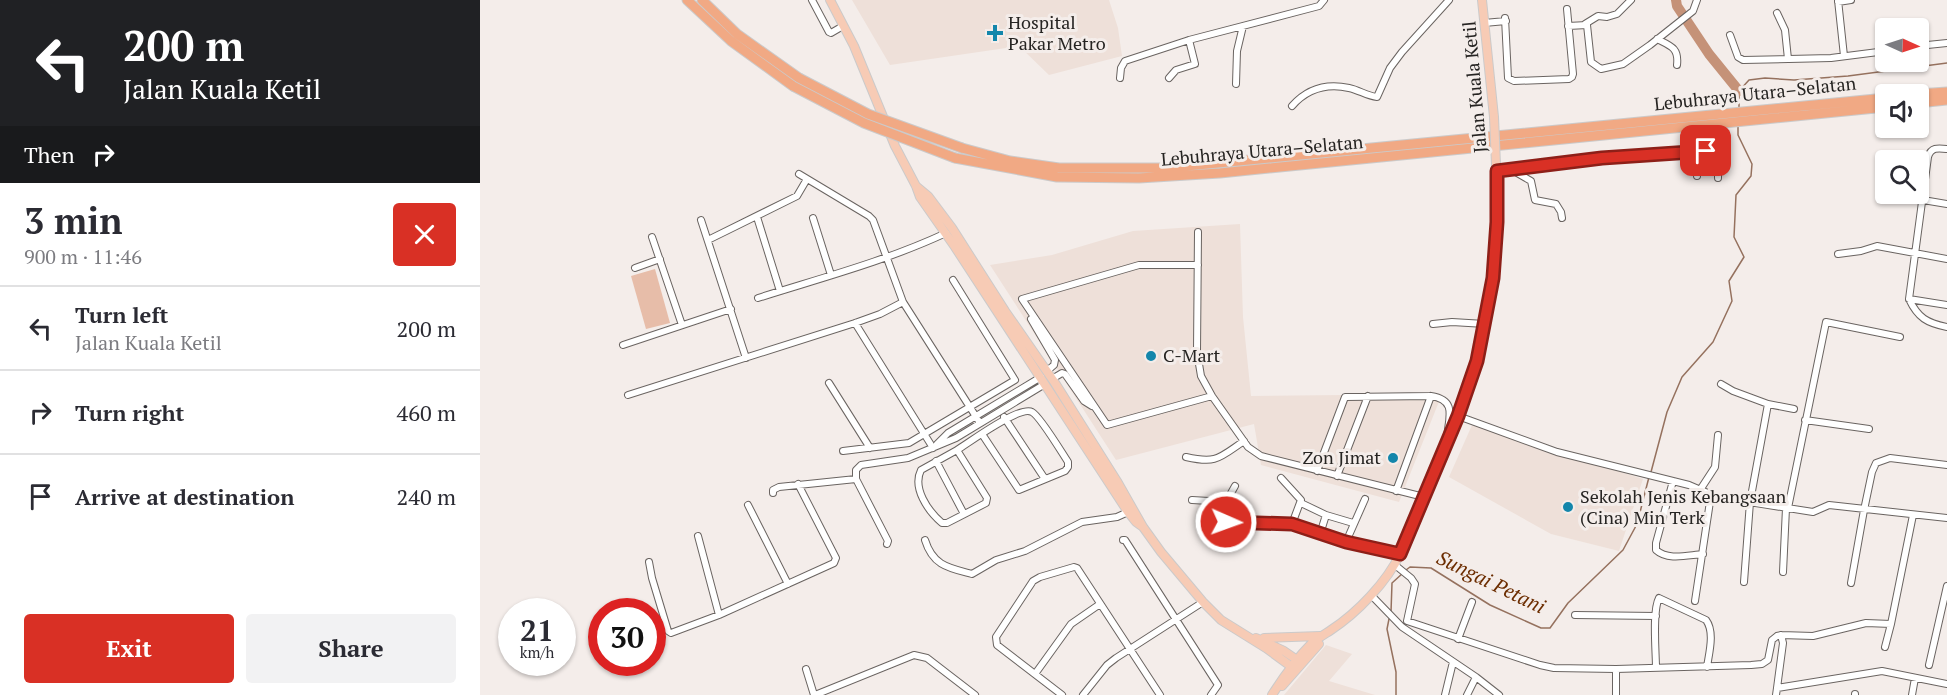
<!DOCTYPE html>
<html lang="en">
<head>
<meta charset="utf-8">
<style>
  body { margin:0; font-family:"PT Serif",serif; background:#f2f2f3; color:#2b2b33; height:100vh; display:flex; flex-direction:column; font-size:22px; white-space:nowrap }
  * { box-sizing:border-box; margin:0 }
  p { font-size:20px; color:#7c7c81 }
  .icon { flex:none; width:33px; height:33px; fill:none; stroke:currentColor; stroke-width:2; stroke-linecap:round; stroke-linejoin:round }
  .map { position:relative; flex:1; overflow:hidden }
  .sheet { display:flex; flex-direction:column; background:#fff; width:480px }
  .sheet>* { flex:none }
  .guide { background:#202124; color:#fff; overflow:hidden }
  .needle { width:39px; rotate:93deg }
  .tools { position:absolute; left:1395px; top:18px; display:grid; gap:12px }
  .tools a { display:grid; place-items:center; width:54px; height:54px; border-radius:6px; background:#fff; box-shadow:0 2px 4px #0004; font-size:30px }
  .speed { position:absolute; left:18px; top:598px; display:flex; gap:12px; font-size:30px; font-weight:700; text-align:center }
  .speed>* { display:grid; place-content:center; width:78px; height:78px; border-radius:50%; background:#fff; box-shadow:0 2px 4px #0004; line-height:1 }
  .speed small { font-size:15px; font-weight:400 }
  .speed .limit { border:9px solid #d22; background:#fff; color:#111 }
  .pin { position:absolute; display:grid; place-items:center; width:51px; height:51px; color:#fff; margin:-26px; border-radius:12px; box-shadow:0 3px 9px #0006 }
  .me { position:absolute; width:66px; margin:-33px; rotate:92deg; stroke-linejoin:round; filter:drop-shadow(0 0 4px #0008) }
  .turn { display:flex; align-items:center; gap:21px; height:126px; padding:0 24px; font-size:27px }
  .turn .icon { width:78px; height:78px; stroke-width:2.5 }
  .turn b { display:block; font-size:42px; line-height:51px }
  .then { display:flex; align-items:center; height:57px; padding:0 24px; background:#0003; gap:12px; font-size:22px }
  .round { display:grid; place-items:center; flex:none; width:63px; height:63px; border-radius:6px; background:#f2f2f3 }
  .overview { display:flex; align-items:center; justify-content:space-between; height:102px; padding:0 24px }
  h1 { font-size:36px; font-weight:700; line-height:45px }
  .primary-button { display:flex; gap:12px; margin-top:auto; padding:12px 24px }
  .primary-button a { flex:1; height:69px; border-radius:6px; background:#d93025; color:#fff; font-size:24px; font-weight:700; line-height:69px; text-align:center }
  .primary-button a+a { background:#f2f2f3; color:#2b2b33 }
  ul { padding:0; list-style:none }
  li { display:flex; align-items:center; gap:18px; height:84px; padding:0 24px; border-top:2px solid #e1e1e2 }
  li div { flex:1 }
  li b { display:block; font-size:22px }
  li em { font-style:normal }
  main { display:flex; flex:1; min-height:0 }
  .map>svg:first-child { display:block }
  .built { fill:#eee0d9 }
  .green { fill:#e7bda9 }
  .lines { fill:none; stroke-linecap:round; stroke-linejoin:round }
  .stream { stroke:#95715e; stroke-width:1.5 }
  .river { stroke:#c59278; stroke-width:10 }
  .minor-casing { stroke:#6a6461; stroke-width:8 }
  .major-casing { stroke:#cbcaca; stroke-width:10 }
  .highway-casing { stroke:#cbcaca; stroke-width:11 }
  .minor { stroke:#fff; stroke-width:6 }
  .major { stroke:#f7cbb5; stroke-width:8 }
  .highway { stroke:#f1a984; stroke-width:9 }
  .major-bridge-casing { stroke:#cbcaca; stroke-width:10; stroke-linecap:butt }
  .highway-bridge-casing { stroke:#cbcaca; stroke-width:11; stroke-linecap:butt }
  .major-bridge { stroke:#f7cbb5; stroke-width:8 }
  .highway-bridge { stroke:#f1a984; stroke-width:9 }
  .route-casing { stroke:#8d1f18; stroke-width:15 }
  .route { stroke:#d93025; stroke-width:10 }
  .poi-dot { fill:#1386ab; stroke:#f4edea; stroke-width:2 }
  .labels { text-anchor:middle; stroke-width:6; stroke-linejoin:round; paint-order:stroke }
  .poi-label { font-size:18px; fill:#262422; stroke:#f4edea; text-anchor:start }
  .street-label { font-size:18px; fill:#262422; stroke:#f4edea }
  .water-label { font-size:20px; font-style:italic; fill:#6c2d01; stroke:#f4edea }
</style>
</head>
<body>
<main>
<section class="sheet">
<div class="guide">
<div class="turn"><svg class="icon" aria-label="left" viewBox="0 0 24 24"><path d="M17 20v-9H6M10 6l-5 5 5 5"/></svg><div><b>200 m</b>Jalan Kuala Ketil</div></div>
<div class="then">Then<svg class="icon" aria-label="right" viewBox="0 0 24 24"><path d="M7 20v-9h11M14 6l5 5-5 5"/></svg></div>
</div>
<div class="overview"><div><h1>3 min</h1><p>900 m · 11:46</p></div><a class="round" style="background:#d93025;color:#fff"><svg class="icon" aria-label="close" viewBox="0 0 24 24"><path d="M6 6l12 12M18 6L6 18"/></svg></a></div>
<ul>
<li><svg class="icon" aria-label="left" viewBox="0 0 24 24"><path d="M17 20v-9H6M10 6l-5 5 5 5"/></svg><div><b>Turn left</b><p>Jalan Kuala Ketil</p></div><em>200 m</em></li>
<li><svg class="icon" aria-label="right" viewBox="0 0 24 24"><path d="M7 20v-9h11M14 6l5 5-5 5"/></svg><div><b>Turn right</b></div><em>460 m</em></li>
<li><svg class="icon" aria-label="arrive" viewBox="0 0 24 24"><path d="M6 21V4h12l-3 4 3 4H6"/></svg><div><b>Arrive at destination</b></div><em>240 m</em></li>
</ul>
<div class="primary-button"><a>Exit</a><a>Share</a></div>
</section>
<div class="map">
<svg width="1467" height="695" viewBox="0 0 1467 695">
  <rect width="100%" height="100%" fill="#f4edea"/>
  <!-- built -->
  <path class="built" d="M372 0H629L638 28 642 56 569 75 539 46 410 65Z
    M760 224 763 317 771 396 962 394 919 502 781 465 774 424 636 460 510 265 572 255 653 231Z
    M992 425 1163 479 1139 551 1071 534 969 477Z
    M846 645 872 654 849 681 895 695H804Z"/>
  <!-- green -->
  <path class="green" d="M175 269 190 323 166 329 151 276Z"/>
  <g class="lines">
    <!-- stream -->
    <path class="stream" d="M1259 109V91L1269 80 1285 78 1314 80 1368 76 1467 63
      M1171 472 1187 412 1202 377 1233 342 1252 301 1249 281 1264 257 1254 237 1256 195 1271 176 1272 164 1258 135V126
      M926 570 930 567 951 568 1010 605 1061 628H1070L1088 603 1143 550 1157 524 1169 477
      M911 612 912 583 923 573
      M909 619 907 629 916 672V695"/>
    <!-- river -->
    <path class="river" d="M1196 0 1197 6 1229 54 1259 91"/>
    <defs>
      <path id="minor" d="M332 0 349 32 351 33 363 26
        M1358 0 1364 56
        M1358 2 1371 0
        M1297 13 1305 30 1308 59
        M1025 18 1028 78 1034 81 1089 79 1092 77 1093 74 1087 9
        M1004 23 1026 21
        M1105 24 1118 16 1127 17 1137 14 1151 0
        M1088 26 1107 25 1111 62 1121 69 1143 64 1170 45 1213 11 1217 0
        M1250 35 1258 57 1263 60 1351 58 1406 51
        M1177 39C1191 46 1199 48 1197 65
        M1438 46 1467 43
        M640 78 641 68 645 61 709 40 839 6 844 0
        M689 78 696 70 715 64 709 40
        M756 84 757 51 763 26
        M812 106C827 89 846 83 869 88 879 90 887 96 897 97L910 68 922 52 969 0
        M1467 149C1458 148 1451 147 1448 157L1429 299C1438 318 1447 323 1467 327
        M1215 151 1217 163V176
        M1032 170 1051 181 1055 200 1076 204 1081 212 1082 218
        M1017 171 1122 158 1231 150C1240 157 1238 167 1238 178
        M319 174 389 216 393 220 423 302 500 423
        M1443 200 1467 204
        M277 217 300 291
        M333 218 351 275
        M221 220 266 358
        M718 232 717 352 721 376 732 396 768 447 781 456 944 497
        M172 237 202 325
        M228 240 317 196 327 179
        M1358 254 1381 251 1397 246 1467 259
        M718 265H659L542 299 627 425 732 396
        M155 268 180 259
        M278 298C341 278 406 261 466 233
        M1429 299 1467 305
        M551 319 575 360 574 365 567 371
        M375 323 453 448
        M953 324 972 322 1005 324
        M143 345 251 309
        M572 379 582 373 585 374 604 401 612 406
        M349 383 390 448
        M1241 384 1253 391 1288 404
        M148 395 375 323 400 314 423 302
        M978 416 1077 452 1209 485 1237 497 1333 512 1349 505 1467 518
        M524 417 565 479
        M1325 420 1389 429
        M457 444 468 433 561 377
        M477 450 441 470C432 488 448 511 462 523H467L506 503 507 498 477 450C490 442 540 405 552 412 560 416 582 453 588 462V467L585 471 539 490 502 434
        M363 451 429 443 535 380 473 280
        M706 457C737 464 739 458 764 441
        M456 461 484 514
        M837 471 865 397 951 396C977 400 969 417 967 437
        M857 476 888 396
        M801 478 821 500 812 524
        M1193 481 1176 543V550C1188 561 1208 555 1223 554
        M1220 490 1235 467 1238 435
        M916 491 951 396
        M293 493V490L299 487 376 479
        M712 500 746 502 755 486
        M746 502V522L812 524 866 542 920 554
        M821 503 846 515 840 534
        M268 505 308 584
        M1308 508 1346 322 1420 337
        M846 515 873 523
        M218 536 239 615
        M445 540C453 566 469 568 492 574L516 560 545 551 602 522 637 517 648 512
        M643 540H645L738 685 731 695
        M866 542 885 499
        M407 544 408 541 376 479V470L381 465 428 458 476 438 565 384
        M169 562 172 578 188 631 191 633 239 615 354 563 356 558 318 484
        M915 565 931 578 935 584 927 621 1060 665 1074 668 1136 669 1271 665 1282 664 1288 660 1292 640 1297 636 1301 635 1333 636 1386 623 1411 624 1433 515
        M1303 572 1306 508
        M1264 582 1270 502 1288 404 1314 409
        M1371 583 1384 510 1392 472 1396 463 1410 458 1467 465
        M891 595 922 627 996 677 1019 695
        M1215 601 1231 495
        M1095 615 1176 616
        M978 639 992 602
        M1405 647 1411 624
        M1449 665 1467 586
        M1176 668C1176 652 1172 611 1179 598L1226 620C1235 632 1229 653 1227 667
        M326 669 334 695
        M555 674 591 624 620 604
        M1297 688 1303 643 1301 635
        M335 695 434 655 447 658 495 695
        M582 695 517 645 516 637 553 581 560 577 594 567 597 568 680 695
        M603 695 627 665 636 658 723 602
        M965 695 973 662
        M987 695 996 677
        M1136 695V669
        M1296 695 1297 688 1402 671 1467 684
        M1375 695V694
        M1432 695 1435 678"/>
      <path id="major" d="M350 0 374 46 415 146 436 186 440 197 475 247 648 512 656 522 663 527
        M1002 0 1014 117
        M436 186 448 196 472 228 525 311 575 383 638 483 663 527 681 552 723 602 741 620 786 648 816 670
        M776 638 804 651 820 662
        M784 638 840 636
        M802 686 839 644
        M792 695C804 676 816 659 832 643 838 638 845 634 851 630 877 613 907 582 920 554L978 416 997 361 1013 278 1017 222 1016 165"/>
      <path id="highway" d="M207 0 251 41 313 86
        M222 0 257 34 319 78
        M1438 94 1467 92
        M1438 103 1467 100
        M482 148 530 161 579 168H686L1406 98
        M475 158 577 177 659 178 740 173 1406 107"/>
    </defs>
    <!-- minor casing -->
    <use href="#minor" class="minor-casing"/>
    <!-- major casing -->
    <use href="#major" class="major-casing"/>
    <!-- highway casing -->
    <use href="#highway" class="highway-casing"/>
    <!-- minor -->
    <use href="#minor" class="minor"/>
    <!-- major -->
    <use href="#major" class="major"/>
    <!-- highway -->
    <use href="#highway" class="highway"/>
    <defs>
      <path id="major-bridge" d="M1014 117 1016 165"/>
      <path id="highway-bridge" d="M319 78 388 114 482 148
        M313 86 384 123 475 158"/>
    </defs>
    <!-- major-bridge casing -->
    <use href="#major-bridge" class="major-bridge-casing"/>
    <!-- highway-bridge casing -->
    <use href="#highway-bridge" class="highway-bridge-casing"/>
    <!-- major-bridge -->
    <use href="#major-bridge" class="major-bridge"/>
    <!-- highway-bridge -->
    <use href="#highway-bridge" class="highway-bridge"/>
  </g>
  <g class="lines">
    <defs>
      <path id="route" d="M746 522 812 524 866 542 920 554 978 416 997 361 1013 278 1017 222V171L1122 158 1226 151"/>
    </defs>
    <!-- route casing -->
    <use href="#route" class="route-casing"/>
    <!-- route -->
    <use href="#route" class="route"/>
  </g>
  <!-- markers -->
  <g class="poi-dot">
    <path d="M512 24h6v6h6v6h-6v6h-6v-6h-6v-6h6z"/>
    <circle cx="671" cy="356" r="6"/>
    <circle cx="913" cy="458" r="6"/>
    <circle cx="1088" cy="507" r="6"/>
  </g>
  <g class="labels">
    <!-- poi labels -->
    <g class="poi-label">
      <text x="528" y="29">Hospital<tspan x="528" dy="21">Pakar Metro</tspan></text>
      <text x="683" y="362">C-Mart</text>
      <text x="901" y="464" text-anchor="end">Zon Jimat</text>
      <text x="1100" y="503">Sekolah Jenis Kebangsaan<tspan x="1100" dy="21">(Cina) Min Terk</tspan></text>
    </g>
    <!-- street labels -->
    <g class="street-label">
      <text transform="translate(995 87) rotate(-95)" y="6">Jalan Kuala Ketil</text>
      <text transform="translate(1275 94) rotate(-6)" y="6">Lebuhraya Utara–Selatan</text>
      <text transform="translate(782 151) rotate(-5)" y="6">Lebuhraya Utara–Selatan</text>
    </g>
    <!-- water labels -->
    <g class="water-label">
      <text transform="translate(1011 582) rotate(26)" y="7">Sungai Petani</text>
    </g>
  </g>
</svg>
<div class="tools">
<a><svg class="needle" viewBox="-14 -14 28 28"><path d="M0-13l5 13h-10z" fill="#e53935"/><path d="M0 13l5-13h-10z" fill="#7c7c81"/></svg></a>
<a><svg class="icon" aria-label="sound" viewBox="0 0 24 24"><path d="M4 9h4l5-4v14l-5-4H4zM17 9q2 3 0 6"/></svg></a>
<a><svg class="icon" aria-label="search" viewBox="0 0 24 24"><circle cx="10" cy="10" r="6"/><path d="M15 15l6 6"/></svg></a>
</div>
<div class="speed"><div>21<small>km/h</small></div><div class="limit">30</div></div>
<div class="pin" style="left:1226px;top:151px;background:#d93025"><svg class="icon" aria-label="arrive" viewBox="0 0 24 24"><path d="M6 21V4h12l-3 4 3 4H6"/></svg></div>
<svg class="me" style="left:746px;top:522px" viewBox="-20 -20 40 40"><circle r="17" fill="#d93025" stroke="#fff" stroke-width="3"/><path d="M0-11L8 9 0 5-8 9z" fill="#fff"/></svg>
</div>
</main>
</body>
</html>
